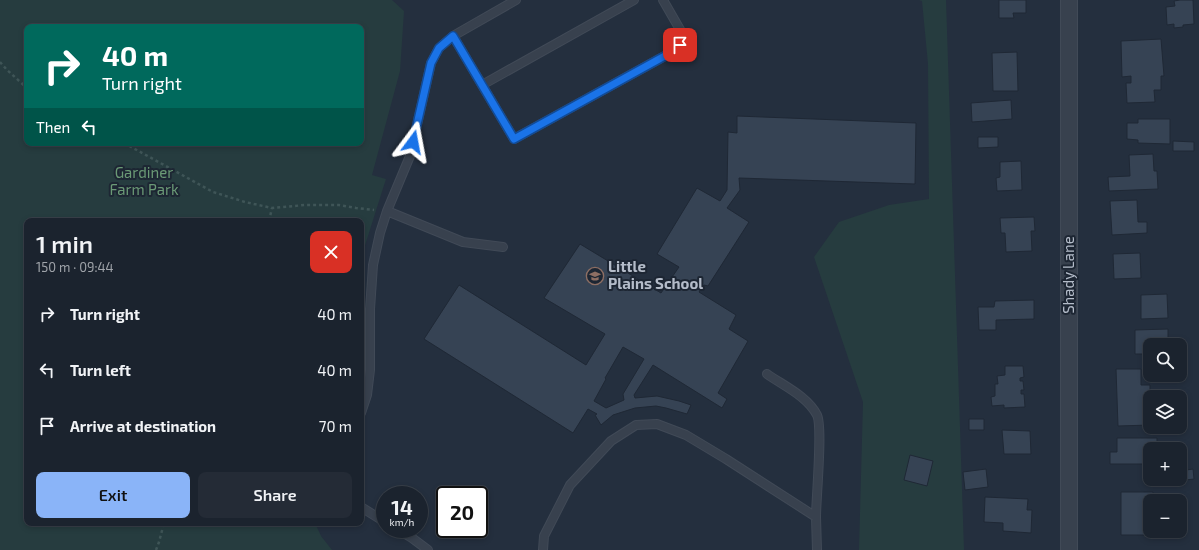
<!DOCTYPE html>
<html lang="en">
<head>
<meta charset="utf-8">
<style>
  body { margin:0; font-family:"Exo 2",sans-serif; background:#242b36; color:#f1f3f6; height:100vh; display:flex; flex-direction:column; font-size:15px; white-space:nowrap }
  * { box-sizing:border-box; margin:0 }
  p { font-size:13px; color:#a0a4aa }
  .icon { flex:none; width:22px; height:22px; fill:none; stroke:currentColor; stroke-width:2; stroke-linecap:round; stroke-linejoin:round }
  .map { position:relative; flex:1; overflow:hidden }
  .drawer { position:absolute; left:24px; top:218px; width:340px; height:308px; display:flex; flex-direction:column; background:#1b232e; border-radius:8px; box-shadow:0 2px 6px #0003,0 0 0 1px #39404a }
  .drawer>* { flex:none }
  .guide { position:absolute; left:24px; top:24px; width:340px; height:122px; border-radius:8px; box-shadow:0 2px 6px #0003,0 0 0 1px #39404a; background:#00695c; color:#fff; overflow:hidden }
  .fabs { position:absolute; left:1143px; top:338px; display:grid; gap:8px }
  .fabs a { display:grid; place-items:center; width:44px; height:44px; border-radius:8px; background:#1b232e; box-shadow:0 2px 6px #0003,0 0 0 1px #39404a; font-size:20px }
  .speed { position:absolute; left:376px; top:486px; display:flex; gap:8px; font-size:20px; font-weight:700; text-align:center }
  .speed>* { display:grid; place-content:center; width:52px; height:52px; border-radius:50%; background:#1b232e; box-shadow:0 2px 6px #0003,0 0 0 1px #39404a; line-height:1 }
  .speed small { font-size:10px; font-weight:400 }
  .speed .limit { border:2px solid #111; border-radius:6px; background:#fff; color:#111 }
  .pin { position:absolute; display:grid; place-items:center; width:34px; height:34px; color:#fff; margin:-17px; border-radius:8px; box-shadow:0 2px 6px #0006 }
  .me { position:absolute; width:44px; margin:-22px; rotate:13deg; stroke-linejoin:round; filter:drop-shadow(0 0 3px #0008) }
  .turn { display:flex; align-items:center; gap:14px; height:84px; padding:0 12px; font-size:18px }
  .turn .icon { width:52px; height:52px; stroke-width:2.5 }
  .turn b { display:block; font-size:28px; line-height:34px }
  .then { display:flex; align-items:center; height:38px; padding:0 12px; background:#0003; gap:8px; font-size:15px }
  .round { display:grid; place-items:center; flex:none; width:42px; height:42px; border-radius:8px; background:#242b36 }
  .headline { display:flex; align-items:center; justify-content:space-between; height:68px; padding:0 12px }
  h1 { font-size:24px; font-weight:600; line-height:30px }
  .cta { display:flex; gap:8px; margin-top:auto; padding:8px 12px }
  .cta a { flex:1; height:46px; border-radius:8px; background:#8ab4f8; color:#111; font-size:16px; font-weight:600; line-height:46px; text-align:center }
  .cta a+a { background:#242b36; color:#f1f3f6 }
  ul { padding:0; list-style:none }
  li { display:flex; align-items:center; gap:12px; height:56px; padding:0 12px }
  li div { flex:1 }
  li b { display:block; font-size:15px }
  li em { font-style:normal }
  .map>svg:first-child { display:block }
  .green { fill:#263c3f; fill-rule:evenodd }
  .building { fill:#364354; stroke:#1f2835; fill-rule:evenodd }
  .lines { fill:none; stroke-linecap:round; stroke-linejoin:round }
  .service-casing { stroke:#414a57; stroke-width:10 }
  .minor-casing { stroke:#414a57; stroke-width:18 }
  .path { stroke:#3f5557; stroke-width:2.5; stroke-dasharray:3 3; stroke-linecap:butt }
  .service { stroke:#38414e; stroke-width:8 }
  .minor { stroke:#38414e; stroke-width:16 }
  .route-casing { stroke:#114b97; stroke-width:10 }
  .route { stroke:#1a73e8; stroke-width:7 }
  .labels { text-anchor:middle; stroke-width:4; stroke-linejoin:round; paint-order:stroke }
  .park-label { font-size:15px; fill:#6b9a76; stroke:#1d2633 }
  .poi-label { font-size:15px; font-weight:bold; fill:#b4bcc9; stroke:#1d2633; text-anchor:start }
  .street-label { font-size:15px; fill:#b4bcc9; stroke:#1d2633 }
</style>
</head>
<body>
<div class="map">
<svg width="1199" height="550" viewBox="0 0 1199 550">
  <rect width="100%" height="100%" fill="#242f3e"/>
  <!-- green -->
  <path class="green" d="M0 0H392L404 11 400 71 372 175 386 179 361 258V221H27V523H315L321 536 332 550H0ZM27 27H361V143H27Z
    M919 0H946L964 550H859L863 402 814 257 839 222 889 205 929 199 928 64 922 1Z"/>
  <!-- building -->
  <path class="building" d="M999 0H1026V13H1013L1014 18H999Z
    M1180 0H1193L1194 24 1183 25V27L1174 28V24L1167 25 1166 7 1175 6 1174 1Z
    M1161 39 1164 76H1161V90H1154L1155 102 1127 103 1126 83H1131V76L1122 77 1121 41Z
    M1017 52 1018 91H993L992 53Z
    M1011 100 1012 119 972 122 971 103Z
    M737 116 916 123 915 184 739 178 740 190 727 208 749 222 708 286 704 285 699 292 736 315 729 329 748 341 718 393 727 399 722 408 653 365 634 395 635 398 657 396 679 401 691 405 687 414 666 408 656 406 635 408 613 415 601 425 595 415 597 414 588 409 573 433 424 339 459 285 586 365 605 334 544 298 580 244 661 293 679 267 657 254 697 188 720 201 727 190 728 132 737 133ZM623 347 644 359 623 394 624 400 606 408 594 401 606 379 605 378Z
    M1138 119H1170V144L1138 143V140L1127 139V123H1138Z
    M978 137H998V147L978 148Z
    M1173 141 1194 142V151H1173Z
    M1153 154 1154 171H1157L1158 189 1109 191 1108 177 1130 176 1129 155Z
    M1021 161 1022 190 997 191 996 178 1000 177V162Z
    M1137 200 1138 222H1147V233L1112 235 1110 201Z
    M1034 217 1035 231H1031L1032 251 1006 252 1005 233H1001L1000 218Z
    M1140 253 1141 278 1114 279 1113 254Z
    M1167 294 1168 318 1141 319V295Z
    M1034 300V319L996 320V330H979L978 307H994L995 301Z
    M1168 329V345H1150V354H1135V330Z
    M1005 366H1023L1024 377 1020 378V381H1023L1024 390H1021V394H1024L1025 407 1004 408V405L992 406 991 397 995 396V384H998L997 376 1005 375Z
    M1116 369H1141V385H1150V425L1118 426Z
    M969 419H984V430H969Z
    M1002 430 1030 431 1031 454H1004Z
    M1117 438H1157V449H1150V466H1145V464H1110V452H1117Z
    M910 455 933 461 927 486 904 480Z
    M986 469 988 487 965 490 963 472Z
    M1193 469 1194 479 1177 481 1176 479H1180V471Z
    M1121 492H1153V501H1150V531H1153V535H1121Z
    M985 497 1028 499 1027 510H1032L1031 533 1003 531V523L984 522Z"/>
  <g class="lines">
    <defs>
      <path id="service" d="M453 36 514 139 672 52 680 45 682 33 663 0
        M482 85 634 0
        M387 211 463 242 503 247
        M767 374C784 386 807 396 817 415 823 427 816 499 816 517
        M361 413 367 395 370 370V309L373 265 380 233 387 211 410 156 431 63 439 48 453 36 516 0
        M361 507 385 522
        M397 529 412 538 428 550
        M543 550 544 536 570 485 611 441 636 425 657 424 686 435 726 459 816 517 817 550"/>
      <path id="minor" d="M1069 550V0"/>
    </defs>
    <!-- service casing -->
    <use href="#service" class="service-casing"/>
    <!-- minor casing -->
    <use href="#minor" class="minor-casing"/>
    <!-- path -->
    <path class="path" d="M0 62 7 70 27 88
      M124 143 213 192 245 202 272 208 305 205H339L356 208 374 210
      M269 221 272 208
      M156 550 159 542 164 523"/>
    <!-- service -->
    <use href="#service" class="service"/>
    <!-- minor -->
    <use href="#minor" class="minor"/>
  </g>
  <g class="lines">
    <defs>
      <path id="route" d="M413 142 431 63 439 48 453 36 514 139 672 52 680 45"/>
    </defs>
    <!-- route casing -->
    <use href="#route" class="route-casing"/>
    <!-- route -->
    <use href="#route" class="route"/>
  </g>
  <!-- icons -->
  <defs>
    <symbol id="school-ring" viewBox="-11 -11 22 22"><circle r="9.5" fill="#1d2633" stroke="#8d6e63" stroke-width="1.5"/><path d="M0-5L7-2L0 1L-7-2ZM-4 1L0 2.5L4 1V4Q0 6-4 4Z" fill="#8d6e63"/></symbol>
  </defs>
  <g fill-rule="evenodd">
    <use href="#school-ring" x="585" y="266" width="20" height="20"/>
  </g>
  <g class="labels">
    <!-- park labels -->
    <g class="park-label">
      <text x="144" y="178">Gardiner<tspan x="144" dy="17">Farm Park</tspan></text>
    </g>
    <!-- poi labels -->
    <g class="poi-label">
      <text x="608" y="272">Little<tspan x="608" dy="17">Plains School</tspan></text>
    </g>
    <!-- street labels -->
    <g class="street-label">
      <text transform="translate(1069 275) rotate(-90)" y="5">Shady Lane</text>
    </g>
  </g>
</svg>
<div class="fabs">
<a><svg class="icon" aria-label="search" viewBox="0 0 24 24"><circle cx="10" cy="10" r="6"/><path d="M15 15l6 6"/></svg></a>
<a><svg class="icon" aria-label="layers" viewBox="0 0 24 24"><path d="M12 4l9 5-9 5-9-5zM3 14l9 5 9-5"/></svg></a>
<a>+</a>
<a>−</a>
</div>
<div class="speed"><div>14<small>km/h</small></div><div class="limit">20</div></div>
<div class="pin" style="left:680px;top:45px;background:#d93025"><svg class="icon" aria-label="arrive" viewBox="0 0 24 24"><path d="M6 21V4h12l-3 4 3 4H6"/></svg></div>
<svg class="me" style="left:413px;top:142px" viewBox="-20 -20 40 40"><path d="M0-17L14 15 0 8-14 15z" fill="#1a73e8" stroke="#fff" stroke-width="4"/></svg>
<div class="guide">
<div class="turn"><svg class="icon" aria-label="right" viewBox="0 0 24 24"><path d="M7 20v-9h11M14 6l5 5-5 5"/></svg><div><b>40 m</b>Turn right</div></div>
<div class="then">Then<svg class="icon" aria-label="left" viewBox="0 0 24 24"><path d="M17 20v-9H6M10 6l-5 5 5 5"/></svg></div>
</div>
<section class="drawer">
<div class="headline"><div><h1>1 min</h1><p>150 m · 09:44</p></div><a class="round" style="background:#d93025;color:#fff"><svg class="icon" aria-label="close" viewBox="0 0 24 24"><path d="M6 6l12 12M18 6L6 18"/></svg></a></div>
<ul>
<li><svg class="icon" aria-label="right" viewBox="0 0 24 24"><path d="M7 20v-9h11M14 6l5 5-5 5"/></svg><div><b>Turn right</b></div><em>40 m</em></li>
<li><svg class="icon" aria-label="left" viewBox="0 0 24 24"><path d="M17 20v-9H6M10 6l-5 5 5 5"/></svg><div><b>Turn left</b></div><em>40 m</em></li>
<li><svg class="icon" aria-label="arrive" viewBox="0 0 24 24"><path d="M6 21V4h12l-3 4 3 4H6"/></svg><div><b>Arrive at destination</b></div><em>70 m</em></li>
</ul>
<div class="cta"><a>Exit</a><a>Share</a></div>
</section>
</div>
</body>
</html>
